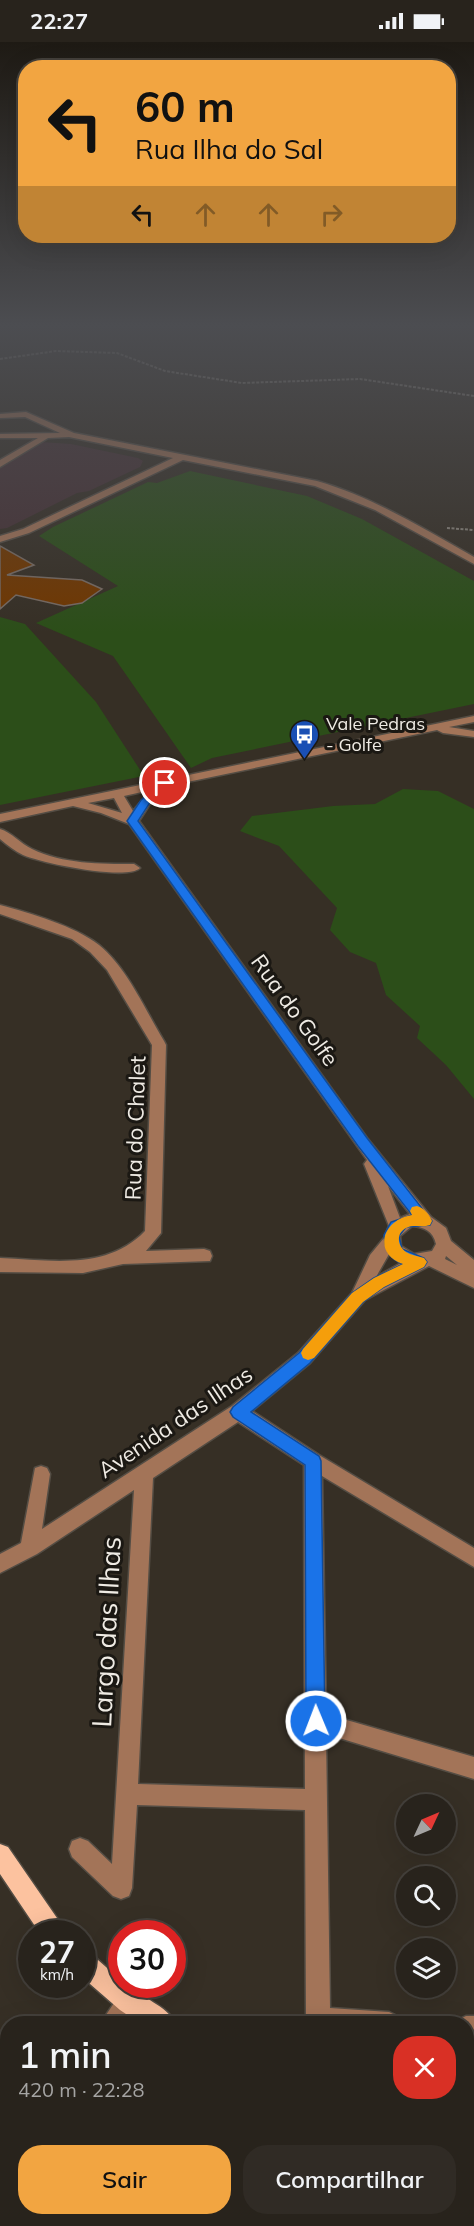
<!DOCTYPE html>
<html lang="pt">
<head>
<meta charset="utf-8">
<style>
  body { margin:0; font-family:Mulish,sans-serif; background:#302b25; color:#f1f3f6; height:100vh; display:flex; flex-direction:column; font-size:22px; white-space:nowrap }
  * { box-sizing:border-box; margin:0 }
  p { font-size:20px; color:#a5a4a3 }
  .icon { flex:none; width:33px; height:33px; fill:none; stroke:currentColor; stroke-width:2; stroke-linecap:round; stroke-linejoin:round }
  .map { position:relative; flex:1; overflow:hidden }
  .sheet { position:absolute; left:0px; top:1974px; width:474px; height:210px; display:flex; flex-direction:column; background:#28231c; border-radius:24px 24px 0 0; box-shadow:0 6px 24px #0002,0 0 0 2px #44403b }
  .sheet>* { flex:none }
  .hud { position:absolute; left:18px; top:18px; width:438px; height:183px; border-radius:24px; box-shadow:0 6px 24px #0002,0 0 0 2px #44403b; background:#f2a541; color:#111; overflow:hidden }
  .needle { width:39px; rotate:46deg }
  .buttons { position:absolute; left:396px; top:1752px; display:grid; gap:12px }
  .buttons a { display:grid; place-items:center; width:60px; height:60px; border-radius:50%; background:#28231c; box-shadow:0 6px 24px #0002,0 0 0 2px #44403b; font-size:30px }
  .speed { position:absolute; left:18px; top:1878px; display:flex; gap:12px; font-size:30px; font-weight:700; text-align:center }
  .speed>* { display:grid; place-content:center; width:78px; height:78px; border-radius:50%; background:#28231c; box-shadow:0 6px 24px #0002,0 0 0 2px #44403b; line-height:1 }
  .speed small { font-size:15px; font-weight:400 }
  .speed .limit { border:9px solid #d22; background:#fff; color:#111 }
  .pin { position:absolute; display:grid; place-items:center; width:51px; height:51px; color:#fff; margin:-26px; border:3px solid #fff; border-radius:50%; box-shadow:0 2px 6px #0007 }
  .me { position:absolute; width:66px; margin:-33px; rotate:359deg; stroke-linejoin:round; filter:drop-shadow(0 0 4px #0008) }
  .turn { display:flex; align-items:center; gap:21px; height:126px; padding:0 18px; font-size:27px }
  .turn .icon { width:78px; height:78px; stroke-width:2.5 }
  .turn b { display:block; font-size:42px; line-height:51px }
  .lanes { display:flex; align-items:center; height:57px; padding:0 18px; background:#0003; justify-content:center; gap:30px; direction:ltr }
  .lanes .off { opacity:.35 }
  .round { display:grid; place-items:center; flex:none; width:63px; height:63px; border-radius:24px; background:#302b25 }
  .summary { display:flex; align-items:center; justify-content:space-between; height:102px; padding:0 18px }
  h1 { font-size:36px; font-weight:600; line-height:45px }
  .primary-button { display:flex; gap:12px; margin-top:auto; padding:12px 18px }
  .primary-button a { flex:1; height:69px; border-radius:24px; background:#f2a541; color:#111; font-size:24px; font-weight:600; line-height:69px; text-align:center }
  .primary-button a+a { background:#302b25; color:#f1f3f6 }
  .status { display:flex; justify-content:space-between; align-items:center; height:42px; padding:0 30px; background:#28231c; direction:ltr }
  .status svg { height:16px; fill:currentColor }
  .map>svg:first-child { display:block }
  .education { fill:#463135 }
  .green { fill:#2c4e19 }
  .building { fill:#703700; stroke:#766a62; stroke-width:1.5 }
  .lines { fill:none; stroke-linecap:round; stroke-linejoin:round }
  .minor-casing { stroke:#544d44; stroke-width:3 }
  .major-casing { stroke:#544d44; stroke-width:3 }
  .path { stroke:#8a847b; stroke-width:2; stroke-dasharray:3 1.5; stroke-linecap:butt }
  .minor { fill:#a37458; fill-rule:evenodd }
  .major { fill:#fcc29f; fill-rule:evenodd }
  .route { fill:#1a73e8; stroke:#114b97; stroke-width:1.5 }
  .slow { fill:#f59e0b }
  .labels { text-anchor:middle; stroke-width:6; stroke-linejoin:round; paint-order:stroke }
  .far-poi-label { font-size:18px; fill:#efebe4; stroke:#1b1813; text-anchor:start }
  .street-label { font-size:22px; fill:#efebe4; stroke:#1b1813 }
  .near-street-label { font-size:27px; fill:#efebe4; stroke:#1b1813 }
</style>
</head>
<body>
<div class="status"><b>22:27</b><svg viewBox="0 0 49 12"><path d="M0 12V9h3v3zM5 12V6h3v6zM10 12V3h3v9zM15 12V0h3v12zM26 1h20v11H26zM47 4h2v5h-2z"/></svg></div>
<div class="map">
<svg width="474" height="2184" viewBox="0 0 474 2184">
  <rect width="100%" height="100%" fill="#362f25"/>
  <!-- education -->
  <path class="education" d="M41 400 71 402 138 416 143 419 140 425 89 449 77 451 7 486 0 487V419L28 401Z"/>
  <!-- green -->
  <path class="green" d="M190 429 307 454 362 477 474 539V662L212 716 191 726 113 614 36 581 118 544 39 494 53 485 148 440 157 441Z
    M0 575 25 582 96 660 144 734 0 763Z
    M403 747 438 749 474 767V1057L446 1023 417 996 420 984 386 953 376 921 350 910 330 888 337 866 279 804 240 789 252 774 333 764 375 762Z
    M467 2092H474V2184H401V2177L466 2176Z
    M50 2176 122 2177 126 2184H49Z"/>
  <!-- building -->
  <path class="building" d="M0 504 34 523 7 533 82 538 102 547 82 561 64 564 16 553 0 567Z"/>
  <g class="lines">
    <defs>
      <path id="minor" d="M26 370 74 391 317 439C373 455 424 487 474 515V522L375 468 315 444 183 418 29 491 0 500V494L23 487 173 416 69 395 48 396 0 425V418L38 396H0V392L60 391 25 375 0 376V372Z
        M474 674V680L449 685 474 689V695L443 691 437 688 168 744 150 762 139 779 367 1096 431 1175 446 1186 451 1199 474 1218V1246L429 1224 365 1258 310 1321 252 1369 319 1413 474 1506V1525L322 1434 326 1672 474 1715V1737L326 1692 330 1966 389 1970 397 1974 401 1982H308L306 1977 305 1768 137 1763 132 1846 129 1854 121 1857 113 1854 72 1815 69 1807 72 1799 80 1796 88 1799 112 1822 134 1448 37 1512 0 1531V1512L21 1501 35 1426 41 1424 47 1426 50 1432 42 1487 232 1364 298 1311 352 1251 370 1213 384 1196 389 1184 364 1122 367 1118 129 782 101 771 73 764 0 780V772ZM151 748 133 769 124 754ZM114 756 122 771 88 761ZM388 1144 410 1172 400 1176ZM412 1184C424 1185 433 1189 436 1202L432 1209 414 1212 401 1204 400 1194ZM389 1212 401 1221 376 1235ZM446 1214 457 1223 445 1217ZM238 1380 304 1423 305 1747 138 1742 153 1436Z
        M0 787C11 790 21 802 32 807 63 822 100 822 134 822L140 826C127 839 41 821 23 813 15 809 7 803 0 797Z
        M0 863C30 871 75 884 99 903 128 927 145 968 164 999L166 1003 161 1191 146 1209 204 1207 210 1209 212 1214 210 1219 123 1222 83 1231 0 1230V1216C50 1218 107 1229 145 1189L152 1003 107 928 90 910 72 897 0 872Z
        M128 1948 136 1952 140 1960 127 1982H100L120 1952Z
        M466 1974H474V1998H466V1982H456L458 1978Z
        M8 2176H33L32 2184H6Z"/>
      <path id="major" d="M0 1802 8 1805 68 1892H41L37 1887 0 1832Z
        M82 1908 90 1911 122 1939V1942H126C140 1955 168 1964 176 1982H141L120 1968 82 1935Z
        M466 2039H474V2063H466Z"/>
    </defs>
    <!-- minor casing -->
    <use href="#minor" class="minor-casing"/>
    <!-- major casing -->
    <use href="#major" class="major-casing"/>
    <!-- path -->
    <path class="path" d="M0 317 56 309 117 311 165 329 242 341 360 337 474 354
      M447 486 474 488"/>
    <!-- minor -->
    <use href="#minor" class="minor"/>
    <!-- major -->
    <use href="#major" class="major"/>
  </g>
  <!-- sky -->
  <linearGradient id="sky" x2="0" y2="1"><stop stop-color="#1e1a14"/><stop offset="0.48" stop-color="#4c4d51"/><stop offset="1" stop-color="#4c4d51" stop-opacity="0"/></linearGradient>
  <rect width="474" height="590" fill="url(#sky)"/>
  <!-- route -->
  <path class="route" d="M165 738 170 741 149 762 138 779 367 1096 432 1179 430 1183 406 1185 399 1194 402 1207 424 1216 427 1220 424 1225 384 1245 363 1260 310 1321 251 1370 319 1414 321 1419 325 1679 322 1686 316 1688 309 1686 306 1679 305 1423 233 1375 230 1370 233 1365 299 1311 352 1251 374 1236 403 1222C389 1217 385 1207 384 1193L391 1180 412 1173 358 1104 127 779 141 758Z"/>
  <!-- slow -->
  <path class="slow" d="M417 1164C424 1166 429 1172 432 1179L430 1183C422 1186 414 1182 406 1186 396 1191 397 1204 406 1210 411 1213 418 1214 424 1216L427 1220 424 1225 384 1245 363 1260 314 1316 308 1318 303 1316 301 1311 303 1307 352 1251 374 1236 403 1222C373 1212 381 1178 412 1173L410 1169 412 1165Z"/>
  <!-- icons -->
  <defs>
    <symbol id="bus-pin" viewBox="-11 -11 22 30"><path d="M0 17L-7.5 6A9.5 9.5 0 1 1 7.5 6Z" fill="#1a4fb4" stroke="#1b1813"/><path d="M-5-6H5V4H4V6H2V4H-2V6H-4V4H-5ZM-3.5-4V0h7V-4ZM-3.5 1.2v1.5H-2V1.2ZM2 1.2v1.5H3.5V1.2Z" fill="#fff"/></symbol>
  </defs>
  <g fill-rule="evenodd">
    <use href="#bus-pin" x="288" y="676" width="33" height="45"/>
  </g>
  <g class="labels">
    <!-- far-poi labels -->
    <g class="far-poi-label">
      <text x="326" y="688">Vale Pedras<tspan x="326" dy="21">- Golfe</tspan></text>
    </g>
    <!-- street labels -->
    <g class="street-label">
      <text transform="translate(295 968) rotate(54)" y="8">Rua do Golfe</text>
      <text transform="translate(135 1086) rotate(-88)" y="8">Rua do Chalet</text>
      <text transform="translate(175 1380) rotate(-34)" y="8">Avenida das Ilhas</text>
    </g>
    <!-- near-street labels -->
    <g class="near-street-label">
      <text transform="translate(107 1590) rotate(-87)" y="9">Largo das Ilhas</text>
    </g>
  </g>
</svg>
<div class="buttons">
<a><svg class="needle" viewBox="-14 -14 28 28"><path d="M0-13l5 13h-10z" fill="#e53935"/><path d="M0 13l5-13h-10z" fill="#a5a4a3"/></svg></a>
<a><svg class="icon" aria-label="search" viewBox="0 0 24 24"><circle cx="10" cy="10" r="6"/><path d="M15 15l6 6"/></svg></a>
<a><svg class="icon" aria-label="layers" viewBox="0 0 24 24"><path d="M12 4l9 5-9 5-9-5zM3 14l9 5 9-5"/></svg></a>
</div>
<div class="speed"><div>27<small>km/h</small></div><div class="limit">30</div></div>
<div class="pin" style="left:165px;top:741px;background:#d93025"><svg class="icon" aria-label="arrive" viewBox="0 0 24 24"><path d="M6 21V4h12l-3 4 3 4H6"/></svg></div>
<svg class="me" style="left:316px;top:1679px" viewBox="-20 -20 40 40"><circle r="17" fill="#1a73e8" stroke="#fff" stroke-width="3"/><path d="M0-11L8 9 0 5-8 9z" fill="#fff"/></svg>
<div class="hud">
<div class="turn"><svg class="icon" aria-label="left" viewBox="0 0 24 24"><path d="M17 20v-9H6M10 6l-5 5 5 5"/></svg><div><b>60 m</b>Rua Ilha do Sal</div></div>
<div class="lanes"><svg class="icon" aria-label="left" viewBox="0 0 24 24"><path d="M17 20v-9H6M10 6l-5 5 5 5"/></svg><svg class="icon off" aria-label="ahead" viewBox="0 0 24 24"><path d="M12 20V5M6 11l6-6 6 6"/></svg><svg class="icon off" aria-label="ahead" viewBox="0 0 24 24"><path d="M12 20V5M6 11l6-6 6 6"/></svg><svg class="icon off" aria-label="right" viewBox="0 0 24 24"><path d="M7 20v-9h11M14 6l5 5-5 5"/></svg></div>
</div>
<section class="sheet">
<div class="summary"><div><h1>1 min</h1><p>420 m · 22:28</p></div><a class="round" style="background:#d93025;color:#fff"><svg class="icon" aria-label="close" viewBox="0 0 24 24"><path d="M6 6l12 12M18 6L6 18"/></svg></a></div>
<div class="primary-button"><a>Sair</a><a>Compartilhar</a></div>
</section>
</div>
</body>
</html>
